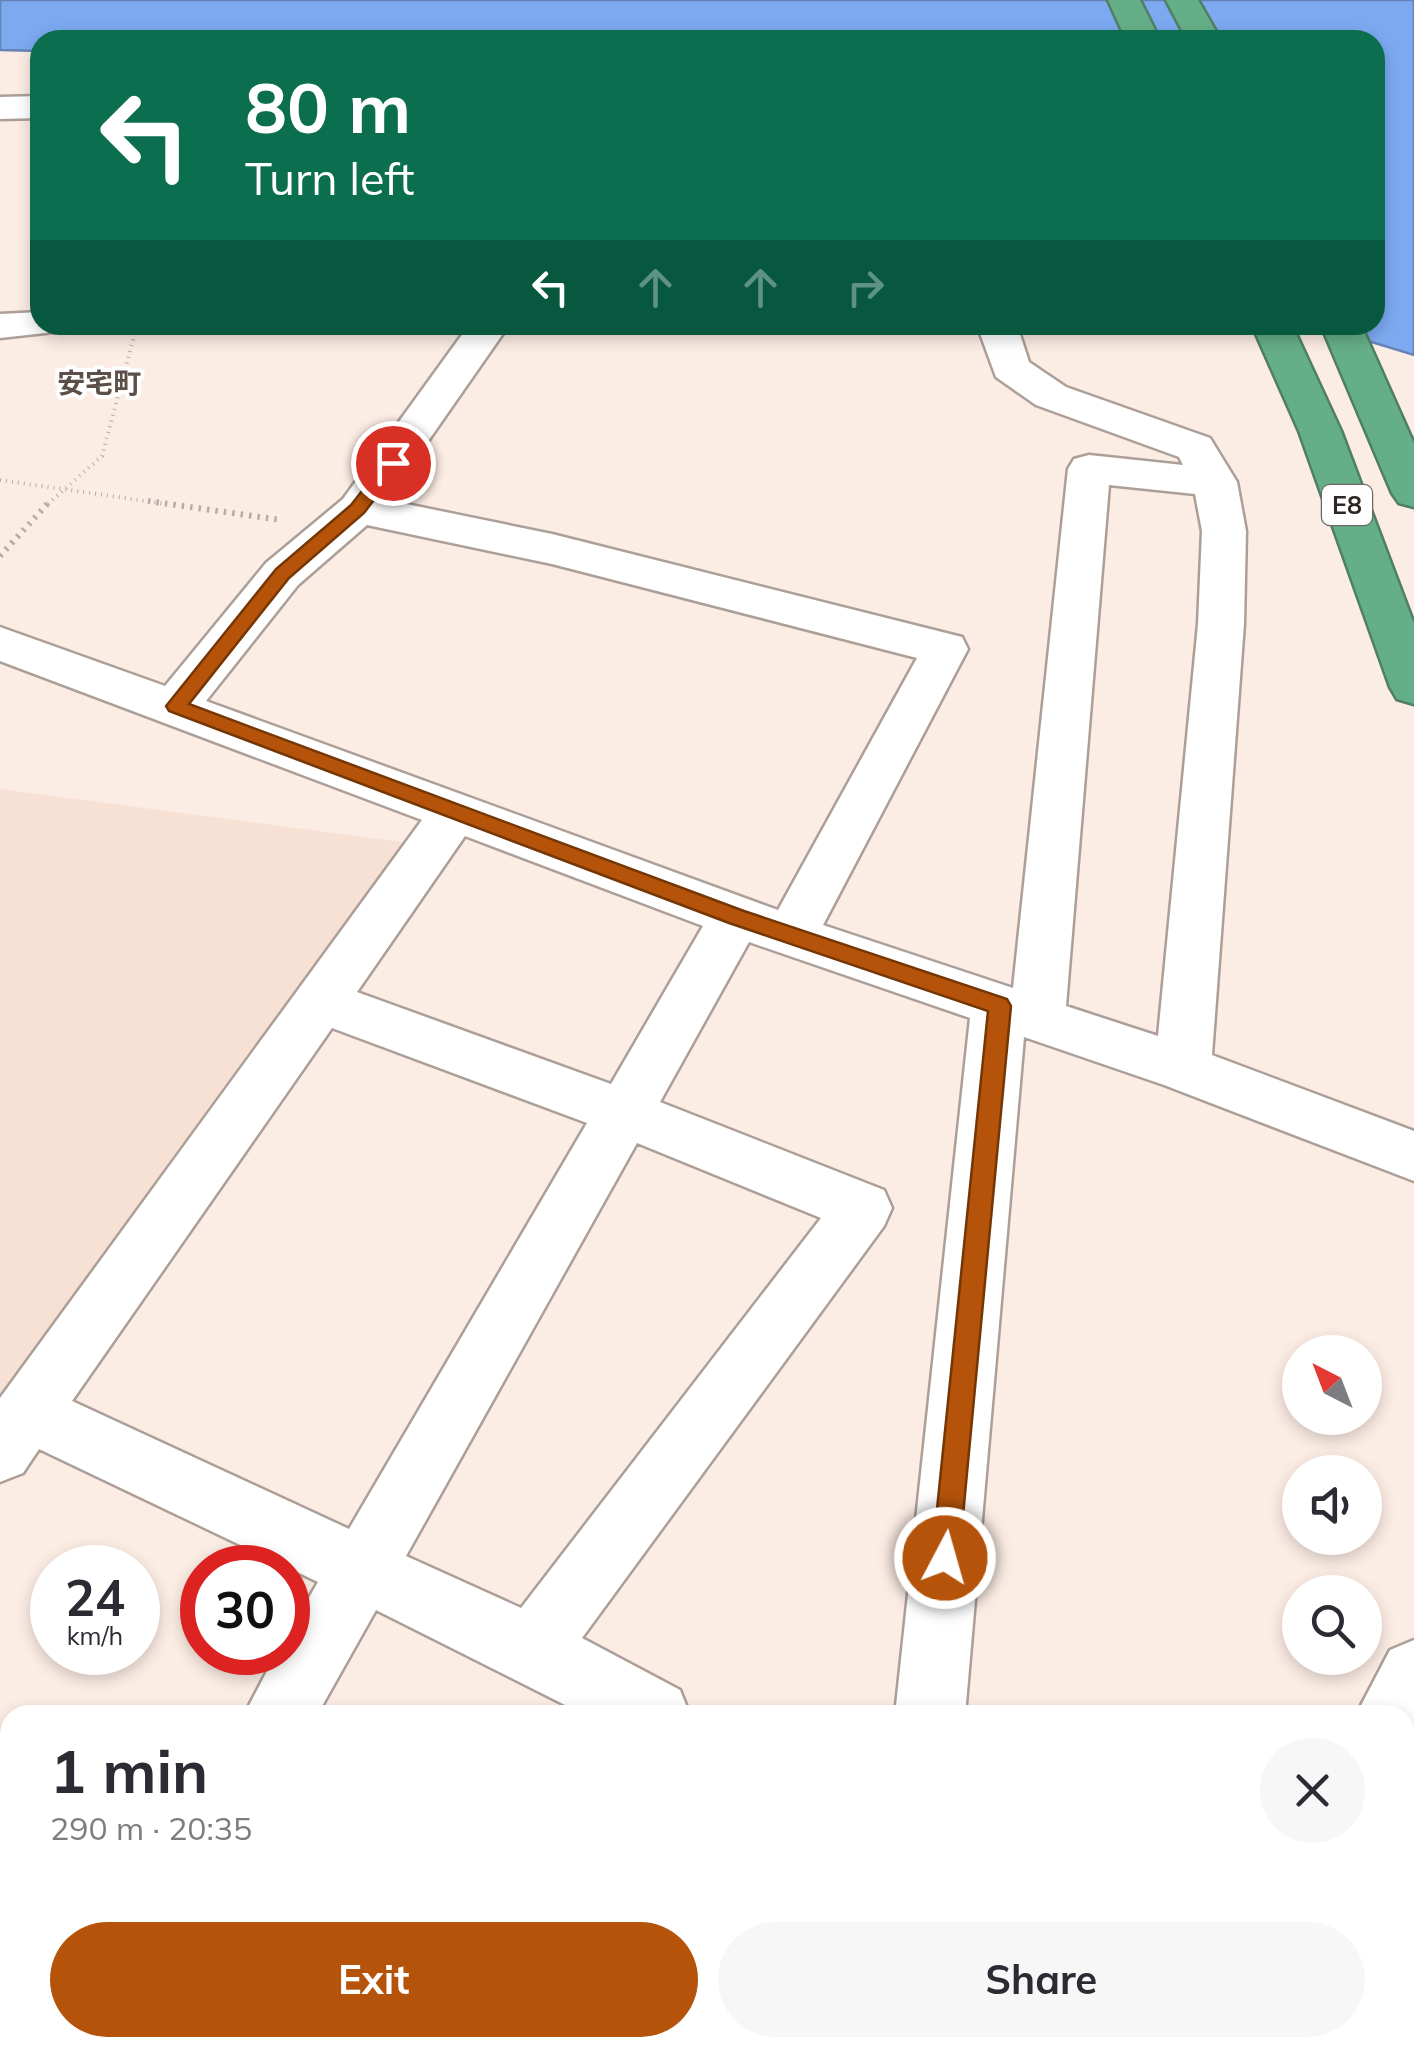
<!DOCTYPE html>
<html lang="en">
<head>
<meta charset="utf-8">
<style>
  body { margin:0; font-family:Mulish,"Noto Sans JP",sans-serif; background:#f7f7f7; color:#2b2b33; height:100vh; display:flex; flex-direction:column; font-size:38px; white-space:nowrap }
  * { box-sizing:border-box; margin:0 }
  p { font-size:32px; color:#7c7c81 }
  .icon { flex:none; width:55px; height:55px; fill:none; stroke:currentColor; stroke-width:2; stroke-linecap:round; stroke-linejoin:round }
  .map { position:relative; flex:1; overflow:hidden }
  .side { position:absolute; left:0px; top:1705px; width:1415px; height:352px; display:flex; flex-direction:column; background:#fff; border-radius:30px 30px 0 0; box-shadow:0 5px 15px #0003 }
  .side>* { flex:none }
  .guide { position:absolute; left:30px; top:30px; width:1355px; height:305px; border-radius:30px; box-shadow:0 5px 15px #0003; background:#0b6e4f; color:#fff; overflow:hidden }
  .needle { width:65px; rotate:318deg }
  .buttons { position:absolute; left:1282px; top:1335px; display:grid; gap:20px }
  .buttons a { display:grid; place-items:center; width:100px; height:100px; border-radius:50%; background:#fff; box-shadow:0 5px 15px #0003; font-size:50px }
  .speed { position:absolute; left:30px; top:1545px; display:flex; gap:20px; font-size:50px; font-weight:700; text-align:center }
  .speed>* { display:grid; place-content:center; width:130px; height:130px; border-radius:50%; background:#fff; box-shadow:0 5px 15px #0003; line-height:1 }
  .speed small { font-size:25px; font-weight:400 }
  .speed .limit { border:15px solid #d22; background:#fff; color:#111 }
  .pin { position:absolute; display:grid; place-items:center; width:85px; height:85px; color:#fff; margin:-42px; border:5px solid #fff; border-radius:50%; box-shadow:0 2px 10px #0007 }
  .me { position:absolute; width:110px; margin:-55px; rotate:6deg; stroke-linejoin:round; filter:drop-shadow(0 0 8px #0008) }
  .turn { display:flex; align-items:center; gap:35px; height:210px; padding:0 50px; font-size:45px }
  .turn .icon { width:130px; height:130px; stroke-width:2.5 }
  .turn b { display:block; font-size:70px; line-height:85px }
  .lanes { display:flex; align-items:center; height:95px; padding:0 50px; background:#0003; justify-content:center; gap:50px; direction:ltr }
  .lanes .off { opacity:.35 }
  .round { display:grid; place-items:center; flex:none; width:105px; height:105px; border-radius:52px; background:#f7f7f7 }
  .headline { display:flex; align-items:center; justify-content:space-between; height:170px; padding:0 50px }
  h1 { font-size:60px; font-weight:700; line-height:75px }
  .button { display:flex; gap:20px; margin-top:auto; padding:20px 50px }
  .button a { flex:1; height:115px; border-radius:60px; background:#b45309; color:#fff; font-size:40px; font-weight:700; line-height:115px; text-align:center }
  .button a+a { background:#f7f7f7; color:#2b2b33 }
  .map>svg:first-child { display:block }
  .built { fill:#f7e1d4 }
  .water { fill:#7ca9f0; stroke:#6482b3; stroke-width:2.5 }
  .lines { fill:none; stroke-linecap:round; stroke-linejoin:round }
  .minor-casing { stroke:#ac9f97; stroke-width:5 }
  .highway-casing { stroke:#517f65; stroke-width:5 }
  .path-far1 { stroke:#b7aca5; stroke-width:4; stroke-dasharray:1 5; stroke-linecap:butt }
  .path { stroke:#b7aca5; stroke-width:6; stroke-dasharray:2.5 6; stroke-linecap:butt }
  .minor { fill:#fff; fill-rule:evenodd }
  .highway { fill:#65af88; fill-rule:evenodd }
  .route { fill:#b45309; stroke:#753606; stroke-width:2.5 }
  .labels { text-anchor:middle; stroke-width:8; stroke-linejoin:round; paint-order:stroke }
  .shield { fill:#fefefe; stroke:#6b6865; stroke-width:2.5 }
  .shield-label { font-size:25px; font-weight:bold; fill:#2c2724 }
  .far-quarter-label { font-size:28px; font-weight:bold; fill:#5b4f48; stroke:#fefefe }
</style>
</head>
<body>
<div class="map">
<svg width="1414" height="2056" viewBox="0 0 1414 2056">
  <rect width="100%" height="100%" fill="#fcede4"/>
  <!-- built -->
  <path class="built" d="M0 789 410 843 0 1399Z"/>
  <!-- water -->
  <path class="water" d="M0 0H1414V355L1316 325H1375V40H40V51L0 50Z"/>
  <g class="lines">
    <defs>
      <path id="minor" d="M40 96V118L0 119V97Z
        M40 312V325H59L54 332 0 338V314Z
        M469 325H509L387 500 552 534 962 637 968 649 823 925 1013 988 1068 469 1074 459 1089 455 1183 465 1179 457 1036 405 996 377 977 325H1017L1029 362 1066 387 1210 438 1237 482 1246 531 1244 624 1212 1055 1414 1131V1181L1164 1085 1024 1037 965 1715H895L970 1018 749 942 660 1102 884 1190 892 1208 884 1226 582 1638 680 1690 690 1715H585L376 1610 317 1715H244L277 1652H288V1634L318 1582 39 1449 23 1473 0 1482V1398L422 820 0 661V627L165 686 266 563 343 499ZM1109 485 1195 494 1202 531 1198 624 1158 1036 1066 1006ZM367 525 552 564 917 658 778 910 206 701 298 585ZM465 836 703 926 611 1084 357 992ZM332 1028 587 1123 349 1529 72 1401ZM637 1143 821 1218 521 1608 406 1556Z
        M1414 1640V1740L1405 1744V1715H1356L1390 1650Z
        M54 2048H132L129 2056H50Z
        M592 2048H668L667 2056H589Z
        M1164 2048H1242L1239 2056H1160Z"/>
      <path id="highway" d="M1108 0H1140L1160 40H1126Z
        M1166 0H1198L1221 40H1187Z
        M1252 325H1292L1341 431 1414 624V704L1397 699 1390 687 1299 431Z
        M1321 325H1361L1414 444V507L1399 503 1392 493Z"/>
    </defs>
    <!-- minor casing -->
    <use href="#minor" class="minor-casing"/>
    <!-- highway casing -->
    <use href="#highway" class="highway-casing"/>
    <!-- path-far1 -->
    <path class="path-far1" d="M0 480 166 504
      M48 504 102 456 137 325"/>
    <!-- path -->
    <path class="path" d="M148 501 281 520
      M0 556 50 501"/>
    <!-- minor -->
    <use href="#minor" class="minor"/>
    <!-- highway -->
    <use href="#highway" class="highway"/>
  </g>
  <!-- route -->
  <path class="route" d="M393 457 402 463 364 513 289 578 189 704 744 911 1007 999 1011 1006 959 1558 955 1567 945 1571 936 1567 932 1558 988 1011 729 923 169 711 166 706 276 569 351 505 387 459Z"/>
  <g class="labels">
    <!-- shield labels -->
    <rect class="shield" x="1322" y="485" width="50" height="40" rx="8"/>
    <g class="shield-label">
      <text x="1347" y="514">E8</text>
    </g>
    <!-- far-quarter labels -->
    <g class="far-quarter-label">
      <text x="99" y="393">安宅町</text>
    </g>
  </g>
</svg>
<div class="buttons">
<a><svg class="needle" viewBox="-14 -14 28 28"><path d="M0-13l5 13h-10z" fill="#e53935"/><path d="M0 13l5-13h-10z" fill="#7c7c81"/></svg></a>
<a><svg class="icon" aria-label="sound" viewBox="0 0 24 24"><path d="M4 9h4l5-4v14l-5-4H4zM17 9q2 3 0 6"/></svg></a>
<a><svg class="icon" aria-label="search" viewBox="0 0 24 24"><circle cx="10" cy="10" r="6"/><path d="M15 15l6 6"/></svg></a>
</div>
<div class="speed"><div>24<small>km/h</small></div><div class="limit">30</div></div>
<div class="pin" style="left:393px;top:463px;background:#d93025"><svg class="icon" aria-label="arrive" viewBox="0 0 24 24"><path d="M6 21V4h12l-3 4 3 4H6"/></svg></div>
<svg class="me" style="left:945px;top:1558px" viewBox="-20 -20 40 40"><circle r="17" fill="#b45309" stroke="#fff" stroke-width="3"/><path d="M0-11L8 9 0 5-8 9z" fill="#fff"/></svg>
<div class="guide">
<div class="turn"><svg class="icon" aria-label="left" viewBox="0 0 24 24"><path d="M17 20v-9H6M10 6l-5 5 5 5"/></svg><div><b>80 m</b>Turn left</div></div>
<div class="lanes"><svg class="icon" aria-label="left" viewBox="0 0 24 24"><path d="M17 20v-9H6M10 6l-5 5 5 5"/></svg><svg class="icon off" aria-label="ahead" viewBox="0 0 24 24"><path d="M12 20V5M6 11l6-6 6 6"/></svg><svg class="icon off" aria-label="ahead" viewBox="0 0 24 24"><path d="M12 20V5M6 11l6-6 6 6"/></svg><svg class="icon off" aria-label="right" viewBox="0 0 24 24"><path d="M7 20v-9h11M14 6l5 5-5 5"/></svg></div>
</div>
<section class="side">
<div class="headline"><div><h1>1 min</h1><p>290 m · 20:35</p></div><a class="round"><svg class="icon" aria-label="close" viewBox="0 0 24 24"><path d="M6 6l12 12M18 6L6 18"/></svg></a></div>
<div class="button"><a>Exit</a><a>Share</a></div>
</section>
</div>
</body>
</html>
